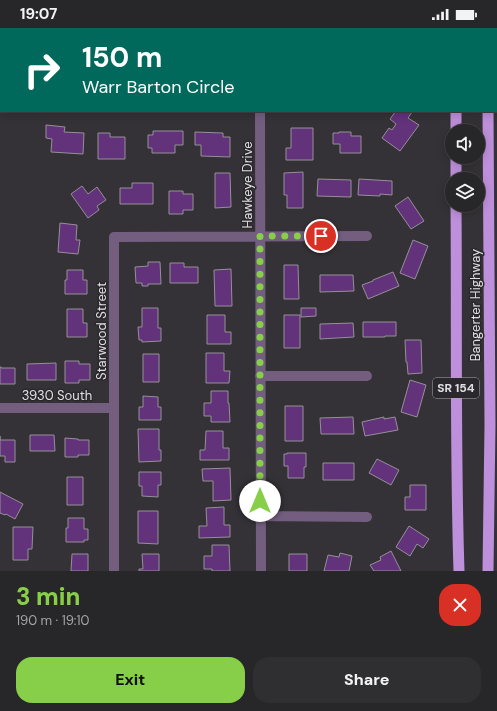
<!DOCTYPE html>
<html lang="en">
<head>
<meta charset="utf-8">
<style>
  body { margin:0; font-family:"DM Sans",sans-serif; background:#2f2e30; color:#f1f3f6; height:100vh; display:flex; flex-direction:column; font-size:15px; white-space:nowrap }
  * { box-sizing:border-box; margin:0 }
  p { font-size:13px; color:#a4a5a8 }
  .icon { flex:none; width:22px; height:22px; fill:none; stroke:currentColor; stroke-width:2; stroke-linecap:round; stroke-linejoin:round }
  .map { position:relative; height:543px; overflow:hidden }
  .drawer { display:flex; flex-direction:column; background:#272628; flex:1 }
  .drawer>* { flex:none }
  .guide { position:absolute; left:0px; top:0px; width:497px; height:84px; box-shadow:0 2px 10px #0003,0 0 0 1px #434345; background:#00695c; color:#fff; overflow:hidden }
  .tools { position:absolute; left:445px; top:96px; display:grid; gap:8px }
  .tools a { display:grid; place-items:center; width:40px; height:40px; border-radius:50%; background:#272628; box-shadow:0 2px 10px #0003,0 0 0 1px #434345; font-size:20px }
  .pin { position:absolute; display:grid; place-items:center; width:34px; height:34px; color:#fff; margin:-17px; border:2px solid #fff; border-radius:50%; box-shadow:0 1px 4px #0007 }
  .me { position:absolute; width:44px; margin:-22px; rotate:0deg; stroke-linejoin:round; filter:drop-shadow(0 0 3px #0008) }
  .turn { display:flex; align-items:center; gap:14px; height:84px; padding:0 16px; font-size:18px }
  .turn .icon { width:52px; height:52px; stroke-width:2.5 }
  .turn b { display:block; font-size:28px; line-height:34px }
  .round { display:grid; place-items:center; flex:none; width:42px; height:42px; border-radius:16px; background:#2f2e30 }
  .summary { display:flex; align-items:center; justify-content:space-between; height:68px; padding:0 16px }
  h1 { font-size:24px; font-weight:800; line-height:30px; color:#88cf49 }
  .button { display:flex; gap:8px; margin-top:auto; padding:8px 16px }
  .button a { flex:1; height:46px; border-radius:16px; background:#88cf49; color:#111; font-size:16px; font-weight:800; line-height:46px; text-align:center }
  .button a+a { background:#2f2e30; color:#f1f3f6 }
  .status { display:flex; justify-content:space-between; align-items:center; height:28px; padding:0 20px; background:#272628; direction:ltr }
  .status svg { height:11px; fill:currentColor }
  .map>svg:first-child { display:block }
  .building { fill:#62327b; stroke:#949196 }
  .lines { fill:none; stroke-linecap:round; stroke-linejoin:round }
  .minor { stroke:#735e7f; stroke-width:10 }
  .trunk { stroke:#be8fda; stroke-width:11 }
  .route { stroke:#88cf49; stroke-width:7; stroke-dasharray:0 12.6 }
  .labels { text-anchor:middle; stroke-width:3; stroke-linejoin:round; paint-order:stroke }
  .shield { fill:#2a282c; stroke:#a9a7ab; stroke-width:1 }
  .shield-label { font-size:12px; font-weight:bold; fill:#e0dee1 }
  .street-label { font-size:13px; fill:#e0dee1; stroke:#2a282c }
</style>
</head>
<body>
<div class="status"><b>19:07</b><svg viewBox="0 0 49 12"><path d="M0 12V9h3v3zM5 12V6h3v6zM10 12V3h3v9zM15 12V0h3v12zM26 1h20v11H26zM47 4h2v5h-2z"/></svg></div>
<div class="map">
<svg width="497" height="543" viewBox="0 0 497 543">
  <rect width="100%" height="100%" fill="#343236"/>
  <!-- building -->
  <path class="building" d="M0 0H24V1H1V11H0Z
    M309 0H335V1H309Z
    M396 83H410L412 84 408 90 419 97 400 123 382 110 389 100 392 102 396 96 390 91Z
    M46 97 65 99 64 104 84 105 83 126 51 124 52 111 46 110Z
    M291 100H313V132H286V120H291Z
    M153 103H183V117H175V125H152V120H148V107H153Z
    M195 104 223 105V109H230V129L201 128V117H195Z
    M339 104H351V108H361V125H340V116H333V105H339Z
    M98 105H110V109H125V131H98Z
    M303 144V180H287V167H284V145Z
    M215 145H230L231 179 215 180Z
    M318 151 351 152V169L317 168Z
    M359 151 392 153V167L380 166V168L358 167Z
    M132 155H153V176H120V160H132Z
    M82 158 88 166 97 159 106 172 97 178 99 182 88 190 71 166Z
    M169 163H183V166H193V182H183V186H169Z
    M408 169 424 193 411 201 395 178Z
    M60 195 77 197 76 212H80L78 226 58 224Z
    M413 212 428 218 415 251 400 245Z
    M148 234H160L161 256H148V258H142V255H136L135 239 148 238Z
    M170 235H184V239H198V255H170Z
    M284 237H298L299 271H284Z
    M231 241 232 278H215L214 242Z
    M67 242H83V252H87V266H65V252H67Z
    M393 244 399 258 368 271 362 257 373 253V252Z
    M320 247H353L354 263 320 264Z
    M142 280H158V300H161V313L142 314V312H139L138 299H142Z
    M301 280H316V288L301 289Z
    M67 281H83V295H87V309H67Z
    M207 287H225V304H231V316H207Z
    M284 287H300V320H284Z
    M363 294H396V308H385V309H363Z
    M353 295 354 309 320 311V296Z
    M405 312H421L422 345 408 346 407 334H406Z
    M206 325H224V343H230L229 355H206Z
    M143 326H159V354H143Z
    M65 333H79V336H90V352H79V355H65Z
    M56 335V352H27V336Z
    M0 339H1V340H15V356H0Z
    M410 352 426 357 417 389 401 384Z
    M211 363H228V375H229L230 394H211V388H204V375H211Z
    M143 368 158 369V379H161V392H139V379H143Z
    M285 378H303V413H285Z
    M353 389 354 406H321L320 390Z
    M384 389V391L395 389 398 402 365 408 362 394Z
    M138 401H159V422H161V433L139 434Z
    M206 403H223V420H229V432H200V422H205Z
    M30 407H54L55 423H30Z
    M0 408V412H15V434H5V428H0Z
    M65 410 78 411V412H89V427H78V429H65Z
    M287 425H306V439H304V450H288V438H284V426H287Z
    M377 431 399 442 391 457 369 445Z
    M323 435H354V452H323Z
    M230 440 231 472 213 473V453H203L202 441Z
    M139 444H161V457H158V469L142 468V458H139Z
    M67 449H83V477H67Z
    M410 457H426V482H405V469H410Z
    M0 464 23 476 15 491 6 486 5 487 0 485Z
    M224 479V497H230V509L199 510V498H207L206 480Z
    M138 483H158V516L138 515Z
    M68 490H84V501H88V512H84V514H66V500H68Z
    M409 498 429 511 423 520 417 516 410 528 396 519Z
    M13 499H33L32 521H28V532H13Z
    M212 517H229L230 543H212V541H204V528H212Z
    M391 523 401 543H374L370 537 381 532 380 529Z
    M340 525 352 528 349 543H324L328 527 339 529Z
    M72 526H88V543H71Z
    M142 526H159V543H139V541H143Z
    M289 526H307V543H289Z"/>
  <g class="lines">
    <!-- minor -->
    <path class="minor" d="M365 0V1
      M0 77 1 76
      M260 83 261 543
      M260 348H367
      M0 380H114
      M260 488 367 489
      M114 543V209L367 208"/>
    <!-- trunk -->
    <path class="trunk" d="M456 0V1
      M488 0V1
      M456 83V103
      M456 129V151
      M456 177C457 299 455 421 459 543
      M488 543 490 397 488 83"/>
  </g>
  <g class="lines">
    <!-- route -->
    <path class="route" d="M260 473V208H321"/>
  </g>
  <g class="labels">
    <!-- shield labels -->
    <rect class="shield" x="433" y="350" width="46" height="20" rx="3"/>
    <g class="shield-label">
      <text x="456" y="364">SR 154</text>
    </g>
    <!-- street labels -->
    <g class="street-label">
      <text transform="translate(247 157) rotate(-90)" y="5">Hawkeye Drive</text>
      <text transform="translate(475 277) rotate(-90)" y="5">Bangerter Highway</text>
      <text transform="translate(101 303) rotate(-90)" y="5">Starwood Street</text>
      <text x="57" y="372">3930 South</text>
    </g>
  </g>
</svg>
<div class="tools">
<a><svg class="icon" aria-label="sound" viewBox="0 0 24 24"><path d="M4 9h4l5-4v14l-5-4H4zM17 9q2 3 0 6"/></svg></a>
<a><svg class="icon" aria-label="layers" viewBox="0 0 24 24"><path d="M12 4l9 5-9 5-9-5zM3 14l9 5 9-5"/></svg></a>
</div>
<div class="pin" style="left:321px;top:208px;background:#d93025"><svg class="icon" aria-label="arrive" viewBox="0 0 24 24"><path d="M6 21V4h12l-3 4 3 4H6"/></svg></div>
<svg class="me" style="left:260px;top:473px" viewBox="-20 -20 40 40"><circle r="19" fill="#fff"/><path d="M0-13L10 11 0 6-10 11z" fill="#88cf49"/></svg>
<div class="guide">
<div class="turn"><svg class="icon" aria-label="right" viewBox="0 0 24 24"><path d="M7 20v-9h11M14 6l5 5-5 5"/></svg><div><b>150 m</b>Warr Barton Circle</div></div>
</div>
</div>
<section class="drawer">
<div class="summary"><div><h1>3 min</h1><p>190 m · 19:10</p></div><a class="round" style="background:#d93025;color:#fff"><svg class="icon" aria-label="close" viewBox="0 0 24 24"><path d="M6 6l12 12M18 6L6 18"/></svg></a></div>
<div class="button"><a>Exit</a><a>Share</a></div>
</section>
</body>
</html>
